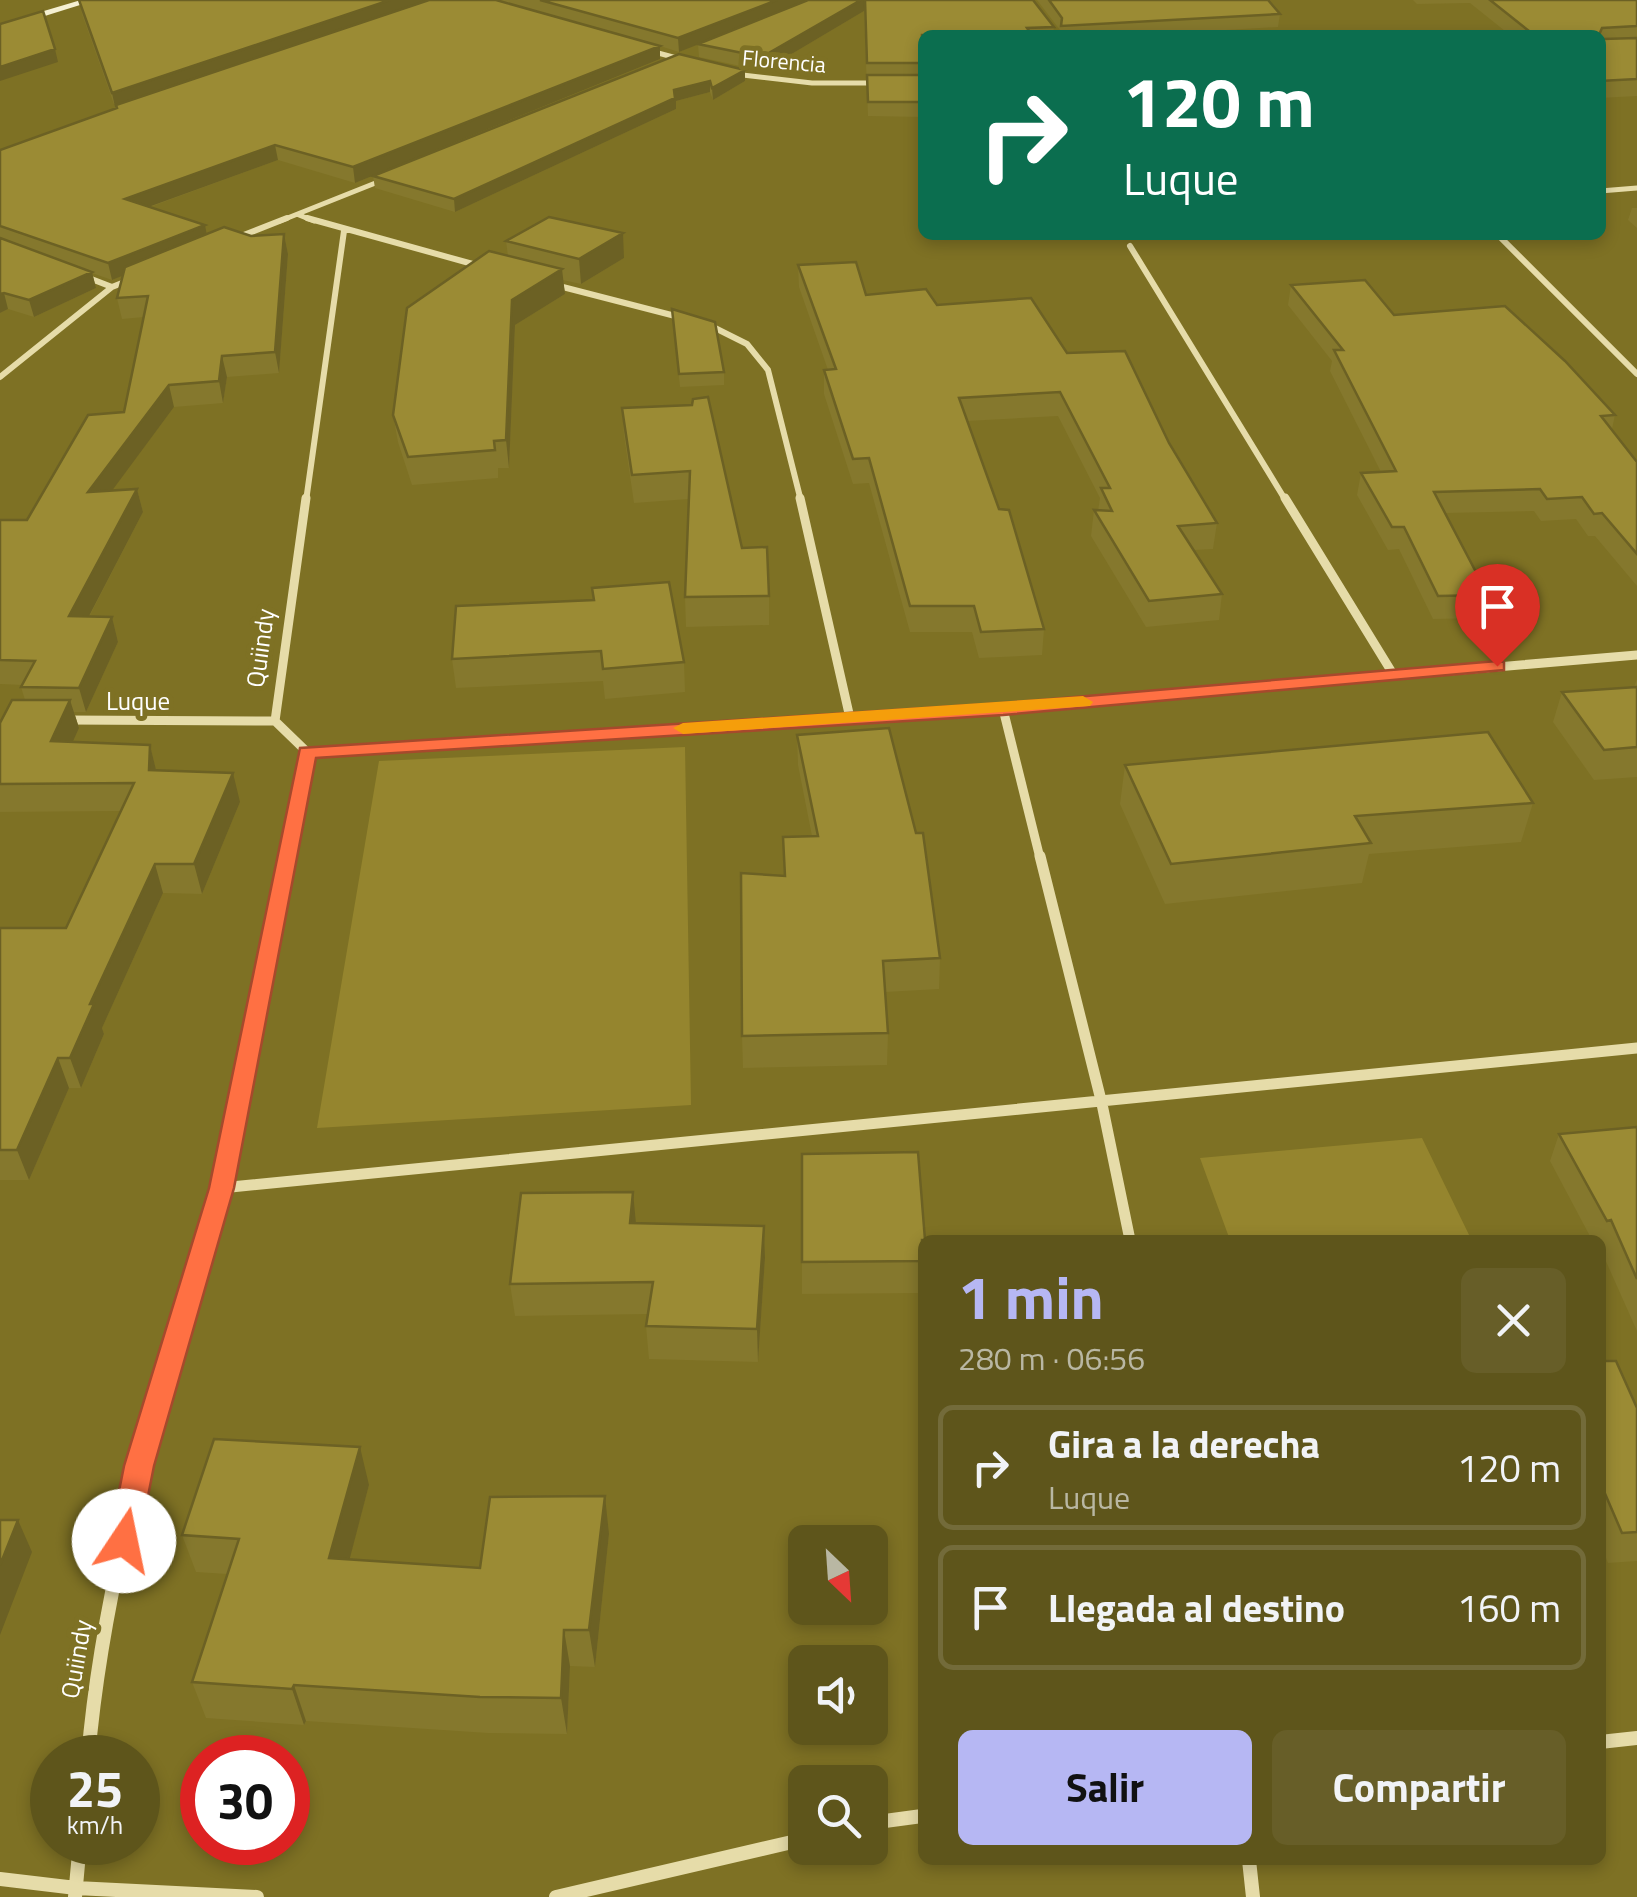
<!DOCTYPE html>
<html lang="es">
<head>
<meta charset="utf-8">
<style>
  body { margin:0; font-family:"Titillium Web",sans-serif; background:#675e28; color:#f1f3f6; height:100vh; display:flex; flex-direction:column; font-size:38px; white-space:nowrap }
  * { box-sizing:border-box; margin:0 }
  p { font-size:32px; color:#b9b7a3 }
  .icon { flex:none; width:55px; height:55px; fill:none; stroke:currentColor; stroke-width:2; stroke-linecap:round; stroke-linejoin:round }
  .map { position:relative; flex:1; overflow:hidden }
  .sheet { position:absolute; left:918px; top:1235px; width:688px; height:630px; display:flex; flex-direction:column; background:#5e551b; border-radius:15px; box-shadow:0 5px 15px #0003 }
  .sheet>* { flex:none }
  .banner { position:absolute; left:918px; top:30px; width:688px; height:210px; border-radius:15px; box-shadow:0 5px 15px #0003; background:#0b6e4f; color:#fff; overflow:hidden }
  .needle { width:65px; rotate:155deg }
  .buttons { position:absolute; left:788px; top:1525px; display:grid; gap:20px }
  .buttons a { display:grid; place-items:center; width:100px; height:100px; border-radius:15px; background:#5e551b; box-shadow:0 5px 15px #0003; font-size:50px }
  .speed { position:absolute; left:30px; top:1735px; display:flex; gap:20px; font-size:50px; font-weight:700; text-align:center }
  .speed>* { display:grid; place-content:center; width:130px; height:130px; border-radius:50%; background:#5e551b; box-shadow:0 5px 15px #0003; line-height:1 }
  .speed small { font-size:25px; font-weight:400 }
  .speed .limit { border:15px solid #d22; background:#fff; color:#111 }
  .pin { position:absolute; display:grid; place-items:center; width:85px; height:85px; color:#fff; margin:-102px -42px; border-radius:50% 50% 50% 0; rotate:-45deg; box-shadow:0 0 10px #0007 }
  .pin .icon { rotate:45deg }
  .me { position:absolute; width:110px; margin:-55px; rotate:11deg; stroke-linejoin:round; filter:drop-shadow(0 0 8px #0008) }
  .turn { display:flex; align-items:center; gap:35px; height:210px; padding:0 40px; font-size:45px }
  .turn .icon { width:130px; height:130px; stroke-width:2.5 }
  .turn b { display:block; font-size:70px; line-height:85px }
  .round { display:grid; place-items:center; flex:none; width:105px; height:105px; border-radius:15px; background:#675e28 }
  .head { display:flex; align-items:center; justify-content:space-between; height:170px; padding:0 40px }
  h1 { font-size:60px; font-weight:700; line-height:75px; color:#b6b7f3 }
  .button { display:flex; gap:20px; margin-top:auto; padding:20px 40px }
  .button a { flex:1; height:115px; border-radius:15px; background:#b6b7f3; color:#111; font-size:40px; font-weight:700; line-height:115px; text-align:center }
  .button a+a { background:#675e28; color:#f1f3f6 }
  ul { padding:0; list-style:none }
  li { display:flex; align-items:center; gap:30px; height:125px; margin:0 20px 15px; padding:0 20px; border:5px solid #736b3a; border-radius:15px }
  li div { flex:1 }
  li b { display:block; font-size:38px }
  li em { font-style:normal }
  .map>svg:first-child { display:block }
  .green { fill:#95852e }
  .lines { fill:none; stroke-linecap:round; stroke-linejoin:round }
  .street-far4 { stroke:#e6dca9; stroke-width:5 }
  .street-far3 { stroke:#e6dca9; stroke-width:6 }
  .street-far2 { stroke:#e6dca9; stroke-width:9 }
  .street-far1 { stroke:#e6dca9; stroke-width:11 }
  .street { stroke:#e6dca9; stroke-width:14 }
  .secondary { fill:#f5f0d2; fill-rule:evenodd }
  .wall { fill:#85782d }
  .shaded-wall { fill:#6c6124 }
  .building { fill:#9b8b34; stroke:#6c6124; stroke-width:2.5 }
  .route { fill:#ff7043; stroke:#a6492c; stroke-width:2.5 }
  .slow { fill:#f59e0b }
  .labels { text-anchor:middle; stroke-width:10; stroke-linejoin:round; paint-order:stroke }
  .far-street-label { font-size:22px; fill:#fff; stroke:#7e7124 }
  .street-label { font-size:25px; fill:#fff; stroke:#7e7124 }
</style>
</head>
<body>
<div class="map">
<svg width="1637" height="1897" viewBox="0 0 1637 1897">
  <rect width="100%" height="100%" fill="#7e7124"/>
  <!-- green -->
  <path class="green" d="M685 747 691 1105 317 1128 379 761Z
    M1422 1138 1471 1239 1230 1240 1200 1158Z"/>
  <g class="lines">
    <!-- street-far4 -->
    <path class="street-far4" d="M647 50 684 60
      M734 74 812 83H877
      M1600 191 1637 188
      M299 215 314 221
      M280 221 383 180"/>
    <!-- street-far3 -->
    <path class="street-far3" d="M307 218 480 266
      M1498 235 1637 374
      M236 238 287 218
      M1130 246 1286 501
      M81 275 112 287
      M555 285 683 318
      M705 323 747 344 768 370 801 501
      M0 377 112 287 132 279
      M306 501 344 231"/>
    <!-- street-far2 -->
    <path class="street-far2" d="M800 498 850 718
      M1285 498 1393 674
      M1003 709 1040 858
      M66 720 275 721
      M307 752 1003 709 1637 655
      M286 858 307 752 275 721 306 498"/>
    <!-- street-far1 -->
    <path class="street-far1" d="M1040 856 1102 1104 1130 1240
      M221 1188 1637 1048
      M184 1315 221 1188 287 856"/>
    <!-- street -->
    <path class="street" d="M1600 1742 1637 1738
      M88 1758C101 1606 141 1458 184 1312
      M870 1823 922 1816
      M1249 1860 1253 1897
      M0 1879 76 1888 257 1897
      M75 1897 80 1842
      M556 1897 805 1839"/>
    <!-- secondary -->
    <path class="secondary" d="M81 0H96L0 30V24Z"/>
  </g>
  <!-- wall -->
  <path class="wall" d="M79 0H1033L1054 27 1053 35H922V117L868 116 864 11 763 71 699 57 698 44 679 52 660 46V59L355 183 278 160 150 207 207 234 251 236 284 234 288 254 279 373 227 377 223 403 174 407 112 490 137 489 143 512 89 617H112L118 642 86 712H74L79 728 72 742 150 745 156 771 240 802 202 894 163 893 102 1028 104 1034 81 1088H69L29 1180H0V928H66L120 811 0 812V723L25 700 21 687 23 685 0 684V520H27L124 412 144 317 122 319 117 298 123 275 112 280 92 273 96 288 34 317 8 309 0 313V150L117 108 115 107 82 14Z
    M1037 0H1268L1280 14 1278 27 1143 35H1060V30Z
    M1413 0H1637V96L1600 98V35H1510L1470 3 1417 4Z
    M745 70V81L713 100 710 92 676 101V109L455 212 375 188 373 176Z
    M1632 208H1637V228L1628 220Z
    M506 241 624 258 581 284 563 280 565 294 515 325 509 468H498V478L412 485 398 442 393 415 508 256Z
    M798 265 866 295 937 305 1067 353 1169 443 1217 523 1213 549 1194 550 1222 594 1219 620 1146 627 1091 536 1094 510 1098 511 1100 498 1058 416 967 421 1044 629 1042 655 979 658 972 632H910L869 483 853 484 824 394V370H828L799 287Z
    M1291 285 1394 315 1615 415 1612 429 1637 462V586L1595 536H1588L1576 519 1541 521 1534 511 1446 513 1488 595 1483 618 1433 619 1399 549 1388 550 1357 495 1361 473 1381 472 1330 371 1332 361 1288 305Z
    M672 309 724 372V385L680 387Z
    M692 405 742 548 769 596V625L686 627 685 597 689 499 634 503 624 435 622 408Z
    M456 606 684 662 685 692 605 699 603 681 456 688 452 659Z
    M1637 679V777L1594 780 1553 722 1562 692 1634 687Z
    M797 735 940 958 939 989 885 992 888 1033 887 1065 743 1068 742 1036 784 876 783 837 812 836 798 765Z
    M1125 765 1533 803 1521 842 1369 854 1362 883 1165 904 1120 804Z
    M1637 1127V1331L1600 1248V1240H1592L1550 1161 1559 1134Z
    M802 1154 922 1240V1293L802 1294Z
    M633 1192 635 1223 764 1226 765 1258 758 1362 649 1359 646 1326 648 1314 515 1316 510 1284Z
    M1600 1361 1637 1408V1561L1608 1563 1600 1543Z
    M369 1485 349 1560 480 1568 609 1534 595 1667 570 1666 567 1734 488 1733 306 1721 304 1725 206 1718 192 1682 227 1574 196 1572 182 1535Z"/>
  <!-- shaded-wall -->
  <path class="shaded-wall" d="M390 0H431L115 107 112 93Z
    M777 0H811L679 52 678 38Z
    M861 0H865L864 11 763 71 762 57Z
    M660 46V59L355 183 353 167Z
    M55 49 58 62 0 81V67Z
    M745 70V81L713 100 712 88Z
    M710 81V92L676 101V109L455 212 454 199 674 90Z
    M275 145 278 160 129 214 125 199Z
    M205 225 208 241 112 280 108 263Z
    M623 233 624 258 581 284 579 259Z
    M284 234 288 254 279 373 275 352Z
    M562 269 565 294 515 325 509 468 506 440 512 300Z
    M92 272 96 288 34 317 29 300Z
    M4 293 8 309 0 313V294Z
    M222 356 227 377 223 403 219 381Z
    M169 385 174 407 94 515 88 492Z
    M137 489 143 512 76 641 69 616Z
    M112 617 118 642 86 712 79 688Z
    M70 700 79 728 60 770 51 741Z
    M150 745 157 774 149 770Z
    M233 773 240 802 202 894 194 864Z
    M155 864 163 893 102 1028 104 1034 81 1088 70 1058 90 1004Z
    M58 1058 69 1088 29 1180 17 1150Z
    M633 1192 636 1224 630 1223Z
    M764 1226 765 1258 758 1362 757 1329Z
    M360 1447 369 1485 340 1596 329 1558Z
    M605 1496 609 1534 595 1667 589 1630Z
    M18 1520 32 1552 0 1635V1565Z
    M564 1630 570 1666 567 1734 561 1698Z
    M294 1685 306 1721 304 1725 292 1689Z"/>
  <!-- building -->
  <path class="building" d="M79 0H390L112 93Z
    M429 0H496L660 46 353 167 275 145 125 199 205 225 108 263 0 226V150L117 108 116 105Z
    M540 0H777L678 38Z
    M808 0H861L762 57 698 44Z
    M865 0H1033L1054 27 1027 28 1032 35H922V63H867Z
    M1049 0H1268L1280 14 1061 26 1062 18Z
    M1490 0H1637V26L1602 28 1599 35H1534Z
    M43 11 55 49 0 67V24Z
    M1600 36 1603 39 1637 38V79L1600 81Z
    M679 54 745 70 712 88 710 81 674 90 675 98 454 199 373 176Z
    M867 75H922V102H868Z
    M549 217 623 233 579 259 506 241Z
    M224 227 251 236 284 234 275 352 222 356 219 381 169 385 88 492 137 489 69 616 112 617 79 688 21 687 35 661 0 660V520H27L88 415 124 412 148 296 117 298 125 267Z
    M0 238 92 272 29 300 4 293 0 294Z
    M489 251 562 269 512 300 506 440 494 441 495 450 408 457 393 415 407 308Z
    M856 262 866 295 926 289 937 305 1031 298 1067 353 1125 351 1169 443 1217 523 1178 526 1222 594 1149 601 1094 510 1112 511 1101 488H1110L1060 392 959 398 999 509 1009 510 1044 629 981 632 974 606H910L869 458 853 459 824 370 836 369 798 265Z
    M1365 280 1394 315 1505 306 1565 361 1615 415 1601 416 1637 462V554L1602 513 1594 514 1582 497 1547 499 1540 489 1434 492 1488 595 1438 596 1404 527H1392L1361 473 1396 471 1334 350H1343L1291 285Z
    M672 309 715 322 724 372 679 374Z
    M708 397 742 548 767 547 769 596 685 597 690 471 632 475 622 408 692 405 693 399Z
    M669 582 684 662 603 669 601 651 452 659 456 606 594 600 592 588Z
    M1637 687V747L1604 750 1562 692Z
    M12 700H70L51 741 150 745 149 770 233 773 194 864H155L90 1004H94L70 1058H58L17 1150H0V928H66L134 783 0 784V723Z
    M889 728 916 833H923L940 958 883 961 888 1033 742 1036 741 873 785 876 783 837 818 836 797 735Z
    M1488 732 1533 803 1355 816 1371 843 1171 864 1125 765Z
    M1637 1127V1279L1611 1220 1607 1221 1559 1134Z
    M918 1152 925 1240H922V1261L802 1262V1154Z
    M633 1192 630 1223 764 1226 757 1329 646 1326 653 1282 510 1284 521 1193Z
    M1600 1361H1616L1637 1408V1532L1622 1533 1600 1482Z
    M214 1439 360 1447 329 1558 480 1568 490 1497 605 1496 589 1630H564L561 1698 480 1697 294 1685 292 1689 192 1682 239 1539 182 1535Z
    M0 1520H18L0 1565Z"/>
  <!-- route -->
  <path class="route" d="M1497 661 1504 662V670L1003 715 316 758 234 1188 154 1466 139 1541 135 1550 124 1554 113 1550 109 1541 124 1466 209 1188 300 748 1003 703Z"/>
  <!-- slow -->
  <path class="slow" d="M1083 696 1093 702 1090 706 683 734 673 728 683 723Z"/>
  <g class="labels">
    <!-- far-street labels -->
    <g class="far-street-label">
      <text transform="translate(784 61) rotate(5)" y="8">Florencia</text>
    </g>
    <!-- street labels -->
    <g class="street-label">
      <text transform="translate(260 648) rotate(-82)" y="9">Quiindy</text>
      <text x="138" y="710">Luque</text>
      <text transform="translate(76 1659) rotate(-80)" y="9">Quiindy</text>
    </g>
  </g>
</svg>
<div class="buttons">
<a><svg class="needle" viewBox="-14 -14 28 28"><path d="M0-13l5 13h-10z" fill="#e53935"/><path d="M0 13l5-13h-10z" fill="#b9b7a3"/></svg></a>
<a><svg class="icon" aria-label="sound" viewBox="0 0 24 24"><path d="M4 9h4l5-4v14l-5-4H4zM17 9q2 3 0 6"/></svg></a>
<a><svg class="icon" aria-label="search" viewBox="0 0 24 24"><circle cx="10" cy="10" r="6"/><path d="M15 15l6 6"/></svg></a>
</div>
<div class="speed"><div>25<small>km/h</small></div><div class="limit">30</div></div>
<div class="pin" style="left:1497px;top:666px;background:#d93025"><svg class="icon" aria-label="arrive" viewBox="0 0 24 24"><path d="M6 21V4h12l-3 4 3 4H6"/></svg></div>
<svg class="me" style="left:124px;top:1541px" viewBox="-20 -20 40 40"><circle r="19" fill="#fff"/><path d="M0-13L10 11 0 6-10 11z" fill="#ff7043"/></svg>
<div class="banner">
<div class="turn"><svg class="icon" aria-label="right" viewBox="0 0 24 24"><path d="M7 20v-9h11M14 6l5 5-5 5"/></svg><div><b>120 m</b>Luque</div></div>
</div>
<section class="sheet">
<div class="head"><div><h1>1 min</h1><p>280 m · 06:56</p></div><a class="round"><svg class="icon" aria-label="close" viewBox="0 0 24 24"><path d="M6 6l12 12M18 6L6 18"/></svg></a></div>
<ul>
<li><svg class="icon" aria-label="right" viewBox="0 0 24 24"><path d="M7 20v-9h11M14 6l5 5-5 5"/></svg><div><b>Gira a la derecha</b><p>Luque</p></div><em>120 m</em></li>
<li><svg class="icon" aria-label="arrive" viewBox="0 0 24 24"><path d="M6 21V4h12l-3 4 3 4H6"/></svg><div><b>Llegada al destino</b></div><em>160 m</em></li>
</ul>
<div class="button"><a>Salir</a><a>Compartir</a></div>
</section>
</div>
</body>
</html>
